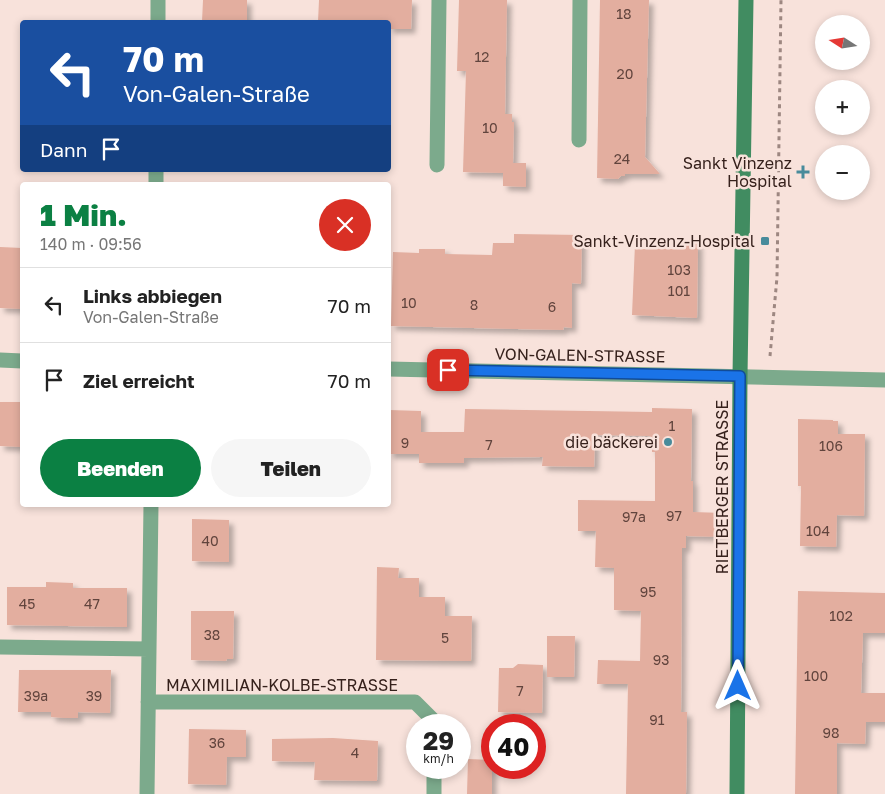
<!DOCTYPE html>
<html lang="de">
<head>
<meta charset="utf-8">
<style>
  body { margin:0; font-family:"Golos Text",sans-serif; background:#f6f6f6; color:#222; height:100vh; display:flex; flex-direction:column; font-size:19px; white-space:nowrap }
  * { box-sizing:border-box; margin:0 }
  p { font-size:16px; color:#767676 }
  .icon { flex:none; width:28px; height:28px; fill:none; stroke:currentColor; stroke-width:2; stroke-linecap:round; stroke-linejoin:round }
  .map { position:relative; flex:1; overflow:hidden }
  .side { position:absolute; left:20px; top:182px; width:371px; height:325px; display:flex; flex-direction:column; background:#fff; border-radius:5px; box-shadow:0 2px 8px #0003 }
  .side>* { flex:none }
  .hud { position:absolute; left:20px; top:20px; width:371px; height:152px; border-radius:5px; box-shadow:0 2px 8px #0003; background:#1a4fa0; color:#fff; overflow:hidden }
  .needle { width:32px; rotate:282deg }
  .fabs { position:absolute; left:815px; top:15px; display:grid; gap:10px }
  .fabs a { display:grid; place-items:center; width:55px; height:55px; border-radius:50%; background:#fff; box-shadow:0 2px 8px #0003; font-size:25px }
  .speed { position:absolute; left:406px; top:714px; display:flex; gap:10px; font-size:25px; font-weight:700; text-align:center }
  .speed>* { display:grid; place-content:center; width:65px; height:65px; border-radius:50%; background:#fff; box-shadow:0 2px 8px #0003; line-height:1 }
  .speed small { font-size:12px; font-weight:400 }
  .speed .limit { border:8px solid #d22; background:#fff; color:#111 }
  .pin { position:absolute; display:grid; place-items:center; width:42px; height:42px; color:#fff; margin:-21px; border-radius:10px; box-shadow:0 2px 8px #0006 }
  .me { position:absolute; width:55px; margin:-28px; rotate:0deg; stroke-linejoin:round; filter:drop-shadow(0 0 4px #0008) }
  .turn { display:flex; align-items:center; gap:18px; height:105px; padding:0 20px; font-size:22px }
  .turn .icon { width:65px; height:65px; stroke-width:2.5 }
  .turn b { display:block; font-size:35px; line-height:42px }
  .then { display:flex; align-items:center; height:48px; padding:0 20px; background:#0003; gap:10px; font-size:19px }
  .round { display:grid; place-items:center; flex:none; width:52px; height:52px; border-radius:26px; background:#f6f6f6 }
  .overview { display:flex; align-items:center; justify-content:space-between; height:85px; padding:0 20px }
  h1 { font-size:30px; font-weight:800; line-height:38px; color:#0b8043 }
  .cta { display:flex; gap:10px; margin-top:auto; padding:10px 20px }
  .cta a { flex:1; height:58px; border-radius:30px; background:#0b8043; color:#fff; font-size:20px; font-weight:800; line-height:58px; text-align:center }
  .cta a+a { background:#f6f6f6; color:#222 }
  ul { padding:0; list-style:none }
  li { display:flex; align-items:center; gap:15px; height:75px; padding:0 20px; border-top:1px solid #e0e0e0 }
  li div { flex:1 }
  li b { display:block; font-size:19px }
  li em { font-style:normal }
  .map>svg:first-child { display:block }
  .building { fill:#e3ae9f; filter:url(#shadow) }
  .lines { fill:none; stroke-linecap:round; stroke-linejoin:round }
  .path { stroke:#9d8781; stroke-width:3; stroke-dasharray:4 4; stroke-linecap:butt }
  .street { stroke:#7caa8c; stroke-width:15 }
  .secondary { stroke:#418c61; stroke-width:15 }
  .route-casing { stroke:#114b97; stroke-width:12 }
  .route { stroke:#1a73e8; stroke-width:9 }
  .poi-dot { fill:#488b9b; stroke:#f8e2db; stroke-width:2 }
  .labels { text-anchor:middle; stroke-width:5; stroke-linejoin:round; paint-order:stroke }
  .number-label { font-size:14px; fill:#61443d }
  .poi-label { font-size:16px; fill:#36211c; stroke:#f8e2db; text-anchor:end }
  .street-label { font-size:16px; fill:#36211c; stroke:#f8e2db }
</style>
</head>
<body>
<div class="map">
<svg width="885" height="794" viewBox="0 0 885 794">
  <defs>
    <filter id="shadow"><feDropShadow dx="4.5" dy="4.5" stdDeviation="2.5" flood-color="#0004"/></filter>
  </defs>
  <rect width="100%" height="100%" fill="#f8e2db"/>
  <!-- building -->
  <path class="building" d="M203 0H247V22H202Z
    M319 0H412L411 29H389V22H318Z
    M459 0H507L505 114H512V122H514L513 163H526V187L503 186V173L463 172 466 71H457Z
    M600 0H649L645 157 660 174H625V176H621L618 179 597 178Z
    M514 234 582 235 581 284 572 283V328L564 327 563 330 391 326 393 252 419 253V249H445V254L492 255 493 243H514Z
    M661 243H698L697 318 632 315 635 244 661 245Z
    M0 247 22 248V309L0 308Z
    M0 402H22V447L0 446Z
    M652 408 692 409 691 481H693V512L723 513 722 537 686 536V548H682L681 712H687L686 794H626L628 684H597L598 660 640 661 641 611 614 610V568L595 567 596 531H578V500L655 501V452H652V439H650V436L595 435 594 467 542 466 543 457 464 458V463H419V454H389V410L421 411V432H464L465 409 652 412Z
    M798 419 833 420V421H838V434H865L864 516 837 515 836 547 800 546 801 486H798Z
    M192 519 229 520V562L192 561Z
    M377 567 399 568 398 578H419V597H445V616H472L471 661 376 660Z
    M46 582 73 583V588H127V627L7 625V587H46Z
    M798 591 885 593V633H863L861 693H885V722H866L865 744 837 743V794H795Z
    M191 611H234L233 659H227L226 661 191 660Z
    M547 636H575L574 677H547Z
    M518 664 543 665 542 713 498 712 499 668H513Z
    M19 670H111L110 713 78 712V718H64L51 717V712H18Z
    M189 729 246 730V757H227L226 785 188 784Z
    M333 738 378 741 377 781 314 780 315 762 272 761V739Z
    M468 759 492 760V794H467Z"/>
  <g class="lines">
    <!-- path -->
    <path class="path" d="M770 356 777 277 781 0"/>
    <!-- street -->
    <path class="street" d="M158 22V0
      M579 140 580 0
      M437 165 439 0
      M156 185V170
      M0 360 22 361
      M389 369 885 380
      M0 647 149 649
      M148 702H415L435 722V725
      M147 794 151 505
      M434 794V768"/>
    <!-- secondary -->
    <path class="secondary" d="M737 794 740 376 746 0"/>
  </g>
  <g class="lines">
    <defs>
      <path id="route" d="M448 370 740 376 738 686"/>
    </defs>
    <!-- route casing -->
    <use href="#route" class="route-casing"/>
    <!-- route -->
    <use href="#route" class="route"/>
  </g>
  <!-- markers -->
  <g class="poi-dot">
    <path d="M800.5 164.5h5v5h5v5h-5v5h-5v-5h-5v-5h5z"/>
    <rect x="760" y="236" width="10" height="10" rx="2.5"/>
    <circle cx="668" cy="442" r="5"/>
  </g>
  <g class="labels">
    <!-- number labels -->
    <g class="number-label">
      <text x="624" y="19">18</text>
      <text x="482" y="62">12</text>
      <text x="625" y="79">20</text>
      <text x="490" y="133">10</text>
      <text x="622" y="164">24</text>
      <text x="679" y="275">103</text>
      <text x="679" y="296">101</text>
      <text x="409" y="308">10</text>
      <text x="474" y="310">8</text>
      <text x="552" y="312">6</text>
      <text x="672" y="431">1</text>
      <text x="405" y="448">9</text>
      <text x="489" y="450">7</text>
      <text x="831" y="451">106</text>
      <text x="674" y="521">97</text>
      <text x="634" y="522">97a</text>
      <text x="818" y="536">104</text>
      <text x="210" y="546">40</text>
      <text x="648" y="597">95</text>
      <text x="27" y="609">45</text>
      <text x="92" y="609">47</text>
      <text x="841" y="621">102</text>
      <text x="212" y="640">38</text>
      <text x="445" y="643">5</text>
      <text x="661" y="665">93</text>
      <text x="816" y="681">100</text>
      <text x="520" y="696">7</text>
      <text x="36" y="701">39a</text>
      <text x="94" y="701">39</text>
      <text x="657" y="725">91</text>
      <text x="831" y="738">98</text>
      <text x="217" y="748">36</text>
      <text x="355" y="758">4</text>
    </g>
    <!-- poi labels -->
    <g class="poi-label">
      <text x="792" y="169">Sankt Vinzenz<tspan x="792" dy="18">Hospital</tspan></text>
      <text x="755" y="247">Sankt-Vinzenz-Hospital</text>
      <text x="658" y="448">die bäckerei</text>
    </g>
    <!-- street labels -->
    <g class="street-label">
      <text transform="translate(580 355) rotate(1)" y="6">VON-GALEN-STRASSE</text>
      <text transform="translate(722 487) rotate(-90)" y="6">RIETBERGER STRASSE</text>
      <text x="282" y="691">MAXIMILIAN-KOLBE-STRASSE</text>
    </g>
  </g>
</svg>
<div class="fabs">
<a><svg class="needle" viewBox="-14 -14 28 28"><path d="M0-13l5 13h-10z" fill="#e53935"/><path d="M0 13l5-13h-10z" fill="#767676"/></svg></a>
<a>+</a>
<a>−</a>
</div>
<div class="speed"><div>29<small>km/h</small></div><div class="limit">40</div></div>
<div class="pin" style="left:448px;top:370px;background:#d93025"><svg class="icon" aria-label="arrive" viewBox="0 0 24 24"><path d="M6 21V4h12l-3 4 3 4H6"/></svg></div>
<svg class="me" style="left:738px;top:686px" viewBox="-20 -20 40 40"><path d="M0-17L14 15 0 8-14 15z" fill="#1a73e8" stroke="#fff" stroke-width="4"/></svg>
<div class="hud">
<div class="turn"><svg class="icon" aria-label="left" viewBox="0 0 24 24"><path d="M17 20v-9H6M10 6l-5 5 5 5"/></svg><div><b>70 m</b>Von-Galen-Straße</div></div>
<div class="then">Dann<svg class="icon" aria-label="arrive" viewBox="0 0 24 24"><path d="M6 21V4h12l-3 4 3 4H6"/></svg></div>
</div>
<section class="side">
<div class="overview"><div><h1>1 Min.</h1><p>140 m · 09:56</p></div><a class="round" style="background:#d93025;color:#fff"><svg class="icon" aria-label="close" viewBox="0 0 24 24"><path d="M6 6l12 12M18 6L6 18"/></svg></a></div>
<ul>
<li><svg class="icon" aria-label="left" viewBox="0 0 24 24"><path d="M17 20v-9H6M10 6l-5 5 5 5"/></svg><div><b>Links abbiegen</b><p>Von-Galen-Straße</p></div><em>70 m</em></li>
<li><svg class="icon" aria-label="arrive" viewBox="0 0 24 24"><path d="M6 21V4h12l-3 4 3 4H6"/></svg><div><b>Ziel erreicht</b></div><em>70 m</em></li>
</ul>
<div class="cta"><a>Beenden</a><a>Teilen</a></div>
</section>
</div>
</body>
</html>
